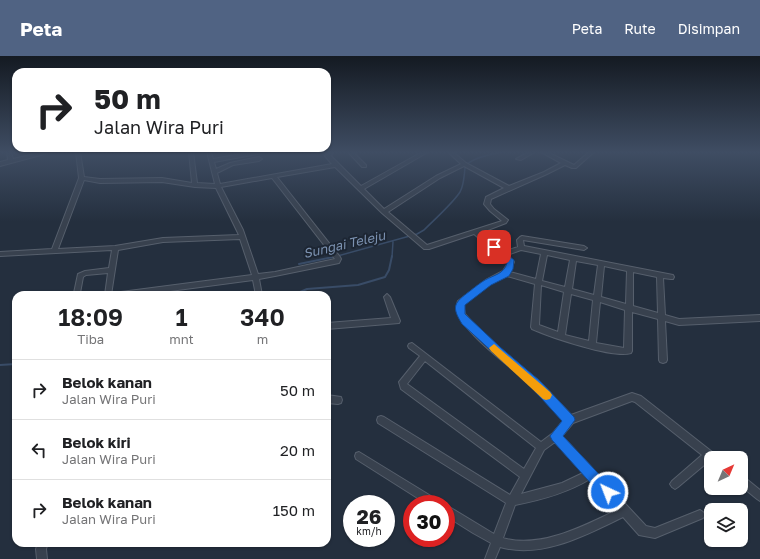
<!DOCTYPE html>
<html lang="id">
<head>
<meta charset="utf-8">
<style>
  body { margin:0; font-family:"Golos Text",sans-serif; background:#f6f6f6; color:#202124; height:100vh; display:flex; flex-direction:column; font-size:15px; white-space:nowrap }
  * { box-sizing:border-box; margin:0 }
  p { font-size:13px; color:#757577 }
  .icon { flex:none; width:22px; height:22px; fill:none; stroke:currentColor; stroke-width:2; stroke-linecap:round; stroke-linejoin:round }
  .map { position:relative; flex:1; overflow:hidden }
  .drawer { position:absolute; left:12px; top:235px; width:319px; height:256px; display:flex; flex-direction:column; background:#fff; border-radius:12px; box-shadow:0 1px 3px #0004 }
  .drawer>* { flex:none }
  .hud { position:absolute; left:12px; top:12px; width:319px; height:84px; border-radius:12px; box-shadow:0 1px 3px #0004; background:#fff; color:#202124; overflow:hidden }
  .needle { width:26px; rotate:44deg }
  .buttons { position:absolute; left:704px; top:395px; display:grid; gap:8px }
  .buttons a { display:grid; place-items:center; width:44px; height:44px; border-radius:8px; background:#fff; box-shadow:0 1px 3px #0004; font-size:20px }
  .speed { position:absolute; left:343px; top:439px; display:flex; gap:8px; font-size:20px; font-weight:700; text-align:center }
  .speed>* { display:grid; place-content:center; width:52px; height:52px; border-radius:50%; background:#fff; box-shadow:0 1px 3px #0004; line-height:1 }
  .speed small { font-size:10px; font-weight:400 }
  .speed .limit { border:6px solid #d22; background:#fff; color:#111 }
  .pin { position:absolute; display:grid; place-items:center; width:34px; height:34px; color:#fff; margin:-17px; border-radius:8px; box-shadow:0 2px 6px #0006 }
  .me { position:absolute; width:44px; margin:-22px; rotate:317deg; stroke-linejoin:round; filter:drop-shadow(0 0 3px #0008) }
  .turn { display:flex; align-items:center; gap:14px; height:84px; padding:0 16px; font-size:18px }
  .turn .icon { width:52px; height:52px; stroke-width:2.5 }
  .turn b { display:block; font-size:28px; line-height:34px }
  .eta { display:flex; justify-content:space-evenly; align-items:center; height:68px; text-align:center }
  .eta b { font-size:24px; font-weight:600; line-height:28px }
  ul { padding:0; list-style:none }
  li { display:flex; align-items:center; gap:12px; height:60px; padding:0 16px; border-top:1px solid #e0e0e0 }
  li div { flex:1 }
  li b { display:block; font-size:15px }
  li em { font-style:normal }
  header { display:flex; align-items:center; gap:24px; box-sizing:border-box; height:56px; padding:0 20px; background:#506383; color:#fff }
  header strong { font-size:19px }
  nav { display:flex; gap:22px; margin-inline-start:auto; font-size:14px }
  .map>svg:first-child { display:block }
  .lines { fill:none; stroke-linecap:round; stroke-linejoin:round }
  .stream-far1 { stroke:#394c67; stroke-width:1.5 }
  .stream { stroke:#394c67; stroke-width:2 }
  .street-casing { stroke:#565f6c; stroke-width:2 }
  .street { fill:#38414e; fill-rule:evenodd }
  .route { fill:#1a73e8; stroke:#114b97 }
  .slow { fill:#f59e0b }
  .labels { text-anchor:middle; stroke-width:4; stroke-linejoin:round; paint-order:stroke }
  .water-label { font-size:13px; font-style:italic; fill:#7c92b1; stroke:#1d2633 }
</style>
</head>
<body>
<header>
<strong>Peta</strong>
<nav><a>Peta</a><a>Rute</a><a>Disimpan</a></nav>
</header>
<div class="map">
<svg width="760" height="503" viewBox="0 0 760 503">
  <rect width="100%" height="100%" fill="#242f3e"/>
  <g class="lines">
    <!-- stream-far1 -->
    <path class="stream-far1" d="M334 201 417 178 424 174C434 164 453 147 460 136 464 129 464 120 465 112 466 103 495 97 503 96
      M392 201 393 186"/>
    <!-- stream -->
    <path class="stream" d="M299 208 338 200
      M293 239 307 233 358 229 385 221 389 214 392 200
      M0 309 16 308"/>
    <defs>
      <path id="street" d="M7 96H11L13 103 43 96H52L0 110V106L8 104Z
        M76 96H80L84 121 100 123 162 122 192 127 189 96H193L197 127 215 128 207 96H211L213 103 253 96H264L262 97 214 106 216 113 230 107 259 101 262 103 259 105 233 109 217 117 220 128 332 108 325 100 328 96H333L331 100 361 130 422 96H428L364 133 384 153 436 120 461 108 448 96H453L466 107 509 130 544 116 561 107 541 96H547L574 109 589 96H594L576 112H572L565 109 547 118 491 143 490 148 494 153 508 164 506 167 480 177 503 196 518 191 517 184 520 181 522 180 584 190 587 192 584 194 523 184 524 190 673 219 674 221 673 223H671L663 222 665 259 679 263 760 259V265L679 269 665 265 667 304 666 306 663 307 660 306 659 304 658 263 632 256V295L631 297C614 303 550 281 532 273L531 271 535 228 507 220 490 228 463 248 465 258 475 270 492 287 539 325 571 359 632 337 641 340 716 399 717 402H711V406L709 405 678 431 675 433 672 431 670 428 672 425 702 399 635 346 632 345 573 367 562 380 646 470 655 472 700 454 703 456 705 459 703 462 655 482 639 479 623 461C586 479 542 503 500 491L495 503H485L491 487 473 477 446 460V449L494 478 506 447 378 367 377 364 378 361 381 360 384 361 510 439 520 421 401 333 399 326 420 300 409 292 408 290 409 288 412 287 541 386 553 377 564 364C554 353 544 341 533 330 517 315 448 269 458 245L486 224 503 215 508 207 474 178 429 193H424L382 157 335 111 277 121 340 201 341 203 339 207 275 220 259 223 262 239H256L253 224 140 239H118L121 236 252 219 240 183 163 186 118 194 111 239H105L108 217 86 219 83 221 80 237 79 239H75L74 237 78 218 85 215 109 212 112 194 0 200V196L52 193 79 122ZM464 110 504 132 486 141 484 148 490 155 502 165 427 189 388 156 440 122ZM272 122 335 203 275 216 258 218 243 174 221 131ZM84 124 100 127 162 126 195 131 216 132 239 179 163 182 115 190 58 193ZM521 194 541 198 536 223 510 216 514 206 507 199ZM547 199 570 204 565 231 542 225ZM576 205 598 209 594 239 572 233ZM604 210 627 215 626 248 601 241ZM633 216 657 221 658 257 633 250ZM541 229 564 236 558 276 539 269ZM571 238 593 244 589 285 565 279ZM600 246 625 254 624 292 596 287ZM425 305 536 392 524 413 407 328ZM555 386 583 417 562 427 521 438 544 394ZM590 423 617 454C584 470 540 493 503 482L515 449C541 444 567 437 590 423Z
        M348 96H353L366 109V111H362Z
        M529 96H535L521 104 516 103Z
        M387 238 390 241 400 265 399 267 327 273V267L391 262 384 241Z
        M327 339 341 341 342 344 341 347 338 348 327 347Z
        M359 396 439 445 441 448H427L356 403 355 400 356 397Z
        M741 419 744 421 760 434V445L757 443 741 430Z
        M38 487H48L46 493 47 503H37L36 493Z"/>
    </defs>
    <!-- street casing -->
    <use href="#street" class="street-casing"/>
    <!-- street -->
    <use href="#street" class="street"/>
  </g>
  <!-- sky -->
  <linearGradient id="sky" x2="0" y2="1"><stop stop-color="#141a22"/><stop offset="0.58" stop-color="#3f4d63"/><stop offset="1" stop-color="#3f4d63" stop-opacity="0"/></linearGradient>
  <rect width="760" height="166" fill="url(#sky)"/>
  <!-- route -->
  <path class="route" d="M494 188 514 204 513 213 509 220 491 229 465 249V258L500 291 540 325 574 361 575 364 563 380 612 432 614 436 612 441 608 443 603 441 552 384 550 380 562 365 532 332 462 268C451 250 454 247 470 235 475 231 480 227 485 224 494 219 504 218 507 207L489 191Z"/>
  <!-- slow -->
  <path class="slow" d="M494 288 550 336 552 339 550 343 546 344 543 343 491 295 489 292Z"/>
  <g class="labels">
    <!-- water labels -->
    <g class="water-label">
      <text transform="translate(344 188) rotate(-13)" y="5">Sungai Teleju</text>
    </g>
  </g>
</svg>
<div class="buttons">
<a><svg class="needle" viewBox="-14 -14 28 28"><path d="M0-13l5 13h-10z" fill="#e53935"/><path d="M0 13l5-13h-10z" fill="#757577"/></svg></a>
<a><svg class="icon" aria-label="layers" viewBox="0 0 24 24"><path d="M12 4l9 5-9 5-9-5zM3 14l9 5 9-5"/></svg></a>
</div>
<div class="speed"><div>26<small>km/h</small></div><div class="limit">30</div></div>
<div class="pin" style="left:494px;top:191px;background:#d93025"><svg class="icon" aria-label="arrive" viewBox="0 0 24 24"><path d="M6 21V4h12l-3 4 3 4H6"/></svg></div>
<svg class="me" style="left:608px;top:436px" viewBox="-20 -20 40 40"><circle r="17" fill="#1a73e8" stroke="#fff" stroke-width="3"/><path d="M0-11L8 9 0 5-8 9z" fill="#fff"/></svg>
<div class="hud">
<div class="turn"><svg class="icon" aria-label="right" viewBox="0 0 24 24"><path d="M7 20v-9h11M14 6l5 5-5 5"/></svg><div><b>50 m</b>Jalan Wira Puri</div></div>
</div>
<section class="drawer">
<div class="eta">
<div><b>18:09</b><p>Tiba</p></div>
<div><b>1</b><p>mnt</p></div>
<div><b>340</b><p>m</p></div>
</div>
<ul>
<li><svg class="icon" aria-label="right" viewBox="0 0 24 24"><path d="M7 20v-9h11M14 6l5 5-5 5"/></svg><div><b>Belok kanan</b><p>Jalan Wira Puri</p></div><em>50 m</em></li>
<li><svg class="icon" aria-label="left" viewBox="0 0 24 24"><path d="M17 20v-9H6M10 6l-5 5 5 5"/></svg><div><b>Belok kiri</b><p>Jalan Wira Puri</p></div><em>20 m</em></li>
<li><svg class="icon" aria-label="right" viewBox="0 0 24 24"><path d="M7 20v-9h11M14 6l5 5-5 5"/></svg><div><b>Belok kanan</b><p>Jalan Wira Puri</p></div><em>150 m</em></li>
</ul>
</section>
</div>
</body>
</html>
